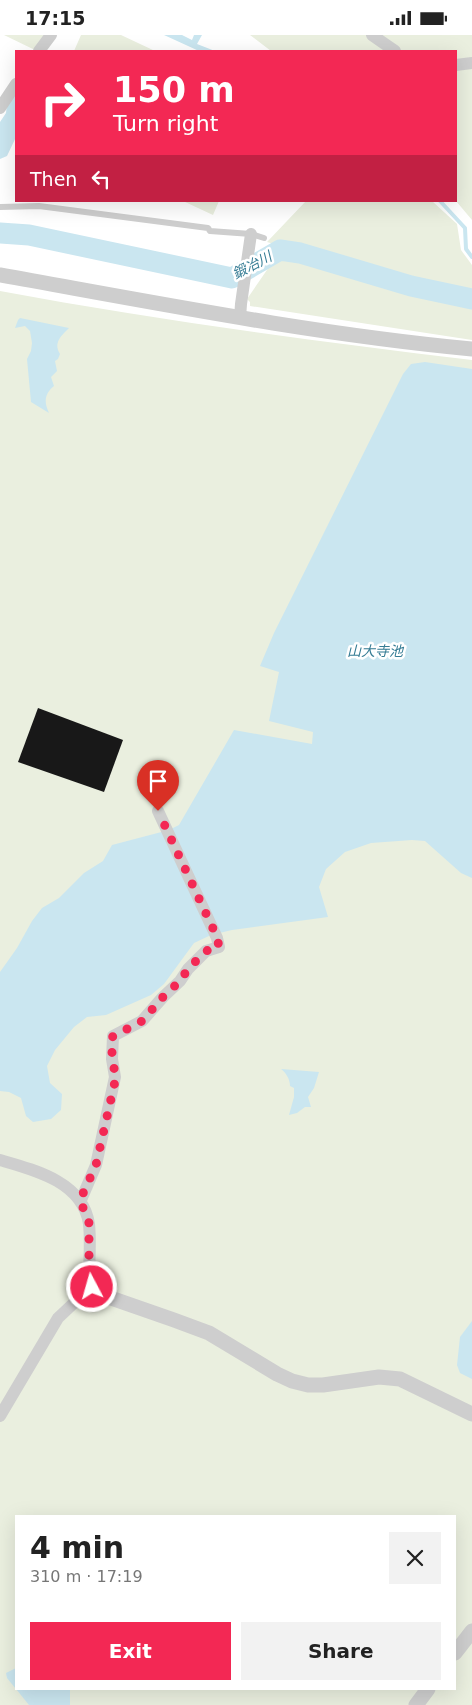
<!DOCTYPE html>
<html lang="en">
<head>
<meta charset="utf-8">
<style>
  body { margin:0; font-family:"DejaVu Sans","Noto Sans JP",sans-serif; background:#f2f2f2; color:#222; height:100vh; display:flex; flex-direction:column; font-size:19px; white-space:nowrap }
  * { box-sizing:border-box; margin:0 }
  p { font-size:16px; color:#767676 }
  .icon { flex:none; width:28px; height:28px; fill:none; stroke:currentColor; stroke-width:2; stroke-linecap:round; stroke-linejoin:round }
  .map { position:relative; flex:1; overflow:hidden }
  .details { position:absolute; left:15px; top:1480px; width:441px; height:175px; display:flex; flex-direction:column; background:#fff; border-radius:0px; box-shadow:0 5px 20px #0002 }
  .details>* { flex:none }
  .top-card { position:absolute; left:15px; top:15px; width:442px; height:152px; border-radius:0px; box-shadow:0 5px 20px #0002; background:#f32854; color:#fff; overflow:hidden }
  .pin { position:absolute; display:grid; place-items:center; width:42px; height:42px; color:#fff; margin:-51px -21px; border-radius:50% 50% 50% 0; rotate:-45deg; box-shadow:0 0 5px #0007 }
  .pin .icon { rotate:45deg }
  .me { position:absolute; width:55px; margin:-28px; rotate:354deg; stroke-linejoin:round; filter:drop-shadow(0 0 4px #0008) }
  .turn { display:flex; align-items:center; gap:18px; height:105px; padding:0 15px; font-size:22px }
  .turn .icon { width:65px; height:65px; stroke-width:2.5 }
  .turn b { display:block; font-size:35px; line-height:42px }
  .then { display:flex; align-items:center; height:48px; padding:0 15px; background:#0003; gap:10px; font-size:19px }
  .round { display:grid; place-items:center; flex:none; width:52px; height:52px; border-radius:0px; background:#f2f2f2 }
  .overview { display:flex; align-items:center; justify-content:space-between; height:85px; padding:0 15px }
  h1 { font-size:30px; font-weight:700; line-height:38px }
  .primary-button { display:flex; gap:10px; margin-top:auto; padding:10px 15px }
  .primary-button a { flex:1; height:58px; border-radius:0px; background:#f32854; color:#fff; font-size:20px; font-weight:700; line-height:58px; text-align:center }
  .primary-button a+a { background:#f2f2f2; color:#222 }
  .status { display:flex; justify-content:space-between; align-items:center; height:35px; padding:0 25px; background:#fff; direction:ltr }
  .status svg { height:14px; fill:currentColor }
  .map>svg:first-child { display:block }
  .green { fill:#eaefdf; fill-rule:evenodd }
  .water { fill:#cae6f0 }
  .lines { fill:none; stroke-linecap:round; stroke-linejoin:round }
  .stream { stroke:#cae6f0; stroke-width:4 }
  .river { stroke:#cae6f0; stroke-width:21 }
  .building { fill:#181818 }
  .service { stroke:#cecece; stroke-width:6 }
  .minor { stroke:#cecece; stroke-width:12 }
  .tertiary { stroke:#cecece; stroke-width:15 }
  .route { stroke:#f32854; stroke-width:9; stroke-dasharray:0 16.2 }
  .labels { text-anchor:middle; stroke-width:5; stroke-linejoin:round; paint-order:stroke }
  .water-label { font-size:14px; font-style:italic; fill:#357c94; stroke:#fff }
</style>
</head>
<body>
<div class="status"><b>17:15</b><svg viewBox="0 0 49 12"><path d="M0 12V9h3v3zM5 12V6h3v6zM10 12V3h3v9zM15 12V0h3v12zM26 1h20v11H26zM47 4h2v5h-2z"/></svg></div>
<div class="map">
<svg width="472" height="1670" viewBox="0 0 472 1670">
  <rect width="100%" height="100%" fill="#fff"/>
  <!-- green -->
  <path class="green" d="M4 0H48L37 16Z
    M81 0H121L155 16H74Z
    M250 0H472V185L456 166V16H271Z
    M183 166H219L213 180Z
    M306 166H432L457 189 461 215 472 230V257C417 246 363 230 309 215 295 211 281 212 267 207Z
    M278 219C308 225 337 235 367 244 402 254 437 261 472 268V305L250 271V267L247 264Z
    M0 256C156 285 314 306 472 325V1670H0ZM16 1481H455V1654H16Z"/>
  <!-- water -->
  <path class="water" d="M164 0H182L192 5 194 0H202L197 9 215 16H199Z
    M16 56V102L7 121 0 124V87L6 78 7 69Z
    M20 283 69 293C61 301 53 308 60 319L58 324 55 326 57 336 51 342 54 351C44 359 44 368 49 378L31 367 27 324 31 316 32 308 30 296 25 291 15 293 18 285Z
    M425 327 472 334V843L461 838 425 806 412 805 371 808 345 817 326 834 319 852 328 882 232 895 211 900 194 908 164 949 151 960 106 980 87 982 74 992 55 1015 47 1031 50 1048 62 1059 61 1075 51 1084 33 1087 26 1081 21 1063 9 1057 0 1056V937L17 913 32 886 42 873 59 863 84 838 103 826 112 810 169 795 179 790 234 695 312 709 313 697 269 686 279 637 260 631 274 598 403 339 411 329Z
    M281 1034 319 1037 314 1053 308 1062 311 1072H305L297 1078 289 1080 294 1062V1053L290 1051C290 1044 286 1038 281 1034Z
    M472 1286V1344L460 1338 457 1330 460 1302Z
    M16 1633V1654H70V1670H29L7 1643 6 1638Z"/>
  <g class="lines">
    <!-- stream -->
    <path class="stream" d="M440 166 465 193 466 214 472 222"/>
    <!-- river -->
    <path class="river" d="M0 198 29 200 232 243 280 215 300 218 411 251 472 264"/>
  </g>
  <!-- building -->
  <path class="building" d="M38 673 123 705 104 757 18 727Z"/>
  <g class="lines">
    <!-- service -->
    <path class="service" d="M0 172 39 171 208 193 210 196 251 199 264 203"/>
    <!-- minor -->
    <path class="minor" d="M372 0 395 16
      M39 16 51 0
      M456 30 472 28
      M0 73 16 49
      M240 283 241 269 251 199
      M0 1125C35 1135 83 1147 89 1189 91 1207 89 1226 89 1243 93 1256 95 1258 108 1262
      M81 1165 96 1130 115 1042 112 1024 113 1001 142 986 163 962 180 946 188 934 206 916 219 912 217 903 158 776
      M0 1381 58 1283 92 1251"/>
    <!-- tertiary -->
    <path class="tertiary" d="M0 240C157 268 313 299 472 314
      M108 1262 174 1285 209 1298 277 1339 292 1346 308 1350H323L379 1342 400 1344 472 1379
      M455 1618 472 1596
      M416 1670 428 1654"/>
  </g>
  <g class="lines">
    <!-- route -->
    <path class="route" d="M92 1252 89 1244V1188L80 1165 96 1130 116 1042 112 1024V1002L142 986 163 962 180 946 188 934 206 916 219 912 217 902 158 776"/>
  </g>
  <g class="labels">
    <!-- water labels -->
    <g class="water-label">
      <text transform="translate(252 230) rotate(-28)" y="5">鍛冶川</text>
      <text x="375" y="621">山大寺池</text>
    </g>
  </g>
</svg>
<div class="pin" style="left:158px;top:776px;background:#d93025"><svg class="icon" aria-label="arrive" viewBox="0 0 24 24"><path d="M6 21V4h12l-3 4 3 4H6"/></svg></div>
<svg class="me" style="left:92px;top:1252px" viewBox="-20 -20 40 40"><circle r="17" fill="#f32854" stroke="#fff" stroke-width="3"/><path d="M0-11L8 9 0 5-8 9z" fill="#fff"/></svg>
<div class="top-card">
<div class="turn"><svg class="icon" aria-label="right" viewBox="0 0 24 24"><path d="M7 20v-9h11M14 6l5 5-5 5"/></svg><div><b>150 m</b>Turn right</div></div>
<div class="then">Then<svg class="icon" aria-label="left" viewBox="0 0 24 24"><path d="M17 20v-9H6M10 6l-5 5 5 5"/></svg></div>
</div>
<section class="details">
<div class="overview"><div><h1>4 min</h1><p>310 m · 17:19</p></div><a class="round"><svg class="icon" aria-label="close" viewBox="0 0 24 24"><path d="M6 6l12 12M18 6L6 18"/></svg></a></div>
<div class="primary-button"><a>Exit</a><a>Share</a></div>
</section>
</div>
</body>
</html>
